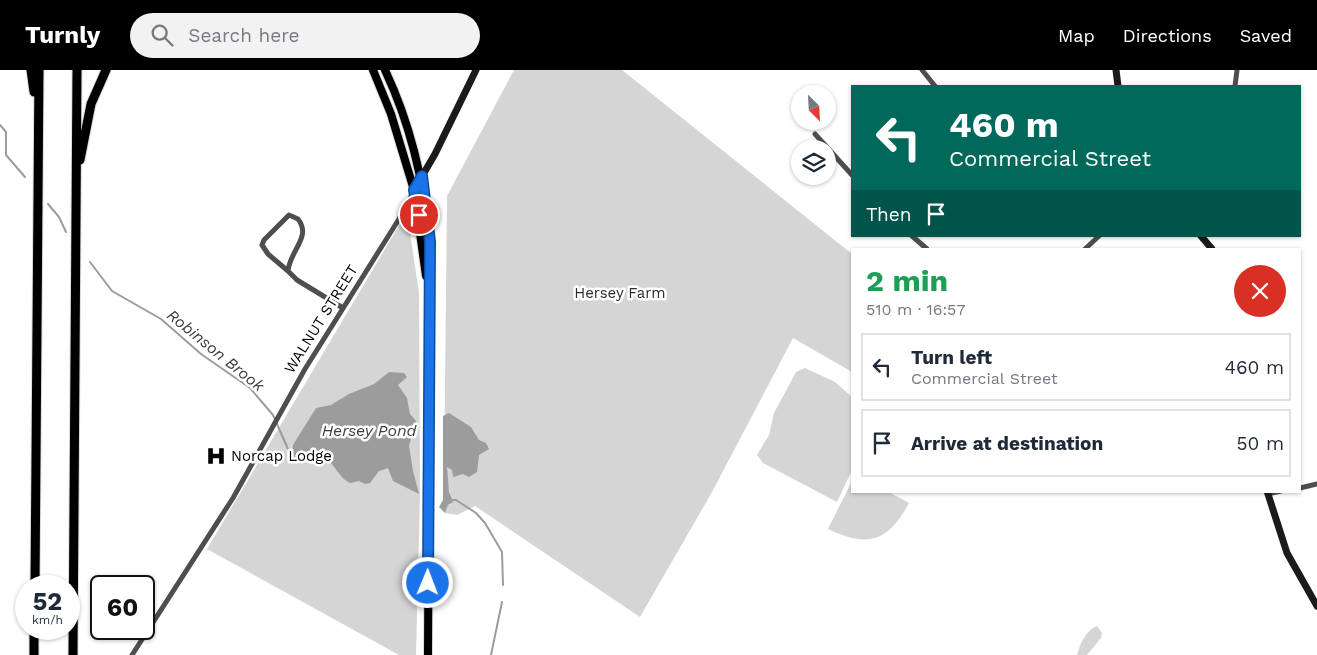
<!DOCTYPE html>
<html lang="en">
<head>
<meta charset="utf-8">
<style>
  body { margin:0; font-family:"Work Sans",sans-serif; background:#f2f2f3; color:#1f2937; height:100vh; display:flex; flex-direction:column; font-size:19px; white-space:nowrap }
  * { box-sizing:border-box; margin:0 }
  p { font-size:16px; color:#747a83 }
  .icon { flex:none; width:28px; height:28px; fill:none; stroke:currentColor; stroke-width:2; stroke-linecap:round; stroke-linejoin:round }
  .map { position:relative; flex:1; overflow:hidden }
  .panel { position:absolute; left:851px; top:178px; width:450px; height:245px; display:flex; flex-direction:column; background:#fff; border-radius:0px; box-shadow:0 1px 4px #0004 }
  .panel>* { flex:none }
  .banner { position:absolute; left:851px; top:15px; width:450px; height:152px; border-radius:0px; box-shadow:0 1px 4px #0004; background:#00695c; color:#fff; overflow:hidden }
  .needle { width:32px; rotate:156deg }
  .buttons { position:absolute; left:791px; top:15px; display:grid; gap:10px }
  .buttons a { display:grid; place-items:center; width:45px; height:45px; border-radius:50%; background:#fff; box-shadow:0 1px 4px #0004; font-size:25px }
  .speed { position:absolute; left:15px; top:505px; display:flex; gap:10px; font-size:25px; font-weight:700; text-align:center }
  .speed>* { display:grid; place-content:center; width:65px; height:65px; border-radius:50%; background:#fff; box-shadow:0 1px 4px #0004; line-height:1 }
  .speed small { font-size:12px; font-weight:400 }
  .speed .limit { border:2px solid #111; border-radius:8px; background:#fff; color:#111 }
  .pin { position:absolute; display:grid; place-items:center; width:42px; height:42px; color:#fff; margin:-21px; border:2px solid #fff; border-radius:50%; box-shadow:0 1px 5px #0007 }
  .me { position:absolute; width:55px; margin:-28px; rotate:1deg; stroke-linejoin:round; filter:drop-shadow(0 0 4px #0008) }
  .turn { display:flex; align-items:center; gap:18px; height:105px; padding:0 15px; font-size:22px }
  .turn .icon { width:65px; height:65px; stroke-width:2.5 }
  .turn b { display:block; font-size:35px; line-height:42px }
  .then { display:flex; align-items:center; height:48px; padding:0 15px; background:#0003; gap:10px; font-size:19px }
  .round { display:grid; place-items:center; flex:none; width:52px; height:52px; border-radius:26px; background:#f2f2f3 }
  .overview { display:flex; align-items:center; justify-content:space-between; height:85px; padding:0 15px }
  h1 { font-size:30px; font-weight:700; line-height:38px; color:#1e9e55 }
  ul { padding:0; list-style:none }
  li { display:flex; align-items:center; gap:15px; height:68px; margin:0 10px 8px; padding:0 5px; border:2px solid #e0e1e3; border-radius:0px }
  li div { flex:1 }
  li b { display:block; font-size:19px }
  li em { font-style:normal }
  header { display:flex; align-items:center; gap:30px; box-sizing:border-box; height:70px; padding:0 25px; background:#000; color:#fff }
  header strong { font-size:24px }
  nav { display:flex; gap:28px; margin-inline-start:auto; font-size:18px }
  .search { width:350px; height:45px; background:#f2f2f3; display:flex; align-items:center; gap:12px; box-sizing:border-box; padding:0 18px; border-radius:28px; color:#747a83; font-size:19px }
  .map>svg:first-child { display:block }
  .green { fill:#d5d5d5 }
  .water { fill:#9c9c9c }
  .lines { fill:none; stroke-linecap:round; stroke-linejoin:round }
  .stream { stroke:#9c9c9c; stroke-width:2 }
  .primary-casing { stroke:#dbdbdb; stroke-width:10 }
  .highway-casing { stroke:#dbdbdb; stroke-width:11 }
  .street { stroke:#4e4e4e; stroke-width:5 }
  .secondary { stroke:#1b1b1b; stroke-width:7 }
  .primary { stroke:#000; stroke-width:8 }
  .highway { stroke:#000; stroke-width:9 }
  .route-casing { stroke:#114b97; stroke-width:12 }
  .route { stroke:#1a73e8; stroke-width:9 }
  .labels { text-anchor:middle; stroke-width:5; stroke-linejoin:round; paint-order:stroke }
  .park-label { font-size:15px; fill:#2c2c2c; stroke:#fff }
  .street-label { font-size:15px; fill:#000; stroke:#fff }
  .poi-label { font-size:15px; fill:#000; stroke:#fff; text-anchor:start }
  .water-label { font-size:16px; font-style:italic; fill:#3d3d3d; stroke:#fff }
</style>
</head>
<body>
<header>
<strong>Turnly</strong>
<div class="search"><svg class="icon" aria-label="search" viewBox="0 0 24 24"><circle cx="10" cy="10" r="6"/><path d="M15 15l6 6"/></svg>Search here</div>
<nav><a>Map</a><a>Directions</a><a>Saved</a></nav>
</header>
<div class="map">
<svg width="1317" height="585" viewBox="0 0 1317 585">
  <rect width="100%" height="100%" fill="#fff"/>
  <!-- green -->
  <path class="green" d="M514 0H622L852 184V302L793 268 712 422 640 547 475 436 457 445 445 443 448 435 451 434 449 419 444 415 447 126Z
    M407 142 419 223 420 423 416 585H399L207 479Z
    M805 298 835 312 852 327V400L837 432 763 393 757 385 769 365 774 343 796 302Z
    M852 411V421H887L909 433C888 472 868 478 828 459Z
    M1097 556 1102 563 1101 568 1087 585H1077C1080 574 1086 560 1097 556Z"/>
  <!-- water -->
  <path class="water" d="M389 302 404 303 407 307 398 315 407 328 410 344 416 351 409 376 413 401 419 424 393 411 388 398 379 401 370 413 365 414 359 411 351 413C337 409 333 384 315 386 309 387 305 391 300 393L294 390 292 382 293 375 316 338 331 335 349 324 374 314Z
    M449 343 471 357 479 370 486 373 489 379 479 385 477 402 469 407 463 404 453 407 452 400 447 397 449 422 453 432 448 435 445 443 439 437 443 430V346Z"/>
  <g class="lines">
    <!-- stream -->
    <path class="stream" d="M0 55 6 62V85L25 107
      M48 134 59 147 66 162
      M90 192 112 221 161 249 201 284 250 318 273 345 288 379 293 382
      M450 430H456L476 443 485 453 502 482 503 515
      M491 585 502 532"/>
    <defs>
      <path id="primary" d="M373 0 391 44 414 120 426 206
        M385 0C411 55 424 112 430 172L428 585"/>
      <path id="highway" d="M31 0 34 22
        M80 90 91 34 106 0
        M35 516 39 0
        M34 585V559
        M73 585 77 0"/>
    </defs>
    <!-- primary casing -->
    <use href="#primary" class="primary-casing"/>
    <!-- highway casing -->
    <use href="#highway" class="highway-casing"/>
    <!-- street -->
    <path class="street" d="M922 0 935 16
      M1235 16 1237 0
      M815 64 852 105
      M912 166 927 179
      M1085 179 1099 166
      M288 201 268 184 262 175 264 170 289 145 298 149C312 167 290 180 288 201L297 210 343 238
      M1300 418 1317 414
      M1268 424 1281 421
      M132 585 233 428 305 299 404 141 413 122"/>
    <!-- secondary -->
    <path class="secondary" d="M1116 0 1118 16
      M414 120 435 84 476 0
      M1201 166 1212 179
      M1267 421 1287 483 1317 536"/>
    <!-- primary -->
    <use href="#primary" class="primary"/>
    <!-- highway -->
    <use href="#highway" class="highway"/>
  </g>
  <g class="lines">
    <defs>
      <path id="route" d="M419 145 414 120 422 106 430 172 428 513"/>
    </defs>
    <!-- route casing -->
    <use href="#route" class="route-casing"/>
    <!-- route -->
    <use href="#route" class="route"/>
  </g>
  <!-- icons -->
  <defs>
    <symbol id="hospital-bare" viewBox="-9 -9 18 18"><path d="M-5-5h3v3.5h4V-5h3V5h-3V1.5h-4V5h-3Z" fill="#000" stroke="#fff" stroke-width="2.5" paint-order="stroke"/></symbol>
  </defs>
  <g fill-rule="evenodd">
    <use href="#hospital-bare" x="202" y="372" width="28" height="28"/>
  </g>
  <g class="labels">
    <!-- park labels -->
    <g class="park-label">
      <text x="620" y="228">Hersey Farm</text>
    </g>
    <!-- street labels -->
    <g class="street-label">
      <text transform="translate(321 249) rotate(-58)" y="5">WALNUT STREET</text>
    </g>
    <!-- poi labels -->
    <g class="poi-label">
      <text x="231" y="391">Norcap Lodge</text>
    </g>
    <!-- water labels -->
    <g class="water-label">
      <text transform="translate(216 280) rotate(39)" y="6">Robinson Brook</text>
      <text x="369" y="366">Hersey Pond</text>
    </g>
  </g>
</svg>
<div class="buttons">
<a><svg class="needle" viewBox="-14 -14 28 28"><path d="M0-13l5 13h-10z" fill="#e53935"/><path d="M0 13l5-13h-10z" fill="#747a83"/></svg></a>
<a><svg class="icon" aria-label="layers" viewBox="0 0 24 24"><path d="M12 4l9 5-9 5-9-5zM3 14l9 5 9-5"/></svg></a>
</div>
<div class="speed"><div>52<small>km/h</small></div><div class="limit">60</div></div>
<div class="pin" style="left:419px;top:145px;background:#d93025"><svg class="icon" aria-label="arrive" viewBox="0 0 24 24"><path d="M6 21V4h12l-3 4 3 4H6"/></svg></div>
<svg class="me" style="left:428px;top:513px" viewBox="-20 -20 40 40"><circle r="17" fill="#1a73e8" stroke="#fff" stroke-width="3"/><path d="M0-11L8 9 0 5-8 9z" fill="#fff"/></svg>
<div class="banner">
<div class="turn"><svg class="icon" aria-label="left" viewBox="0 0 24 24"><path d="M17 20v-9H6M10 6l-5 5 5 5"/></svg><div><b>460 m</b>Commercial Street</div></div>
<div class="then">Then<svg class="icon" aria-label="arrive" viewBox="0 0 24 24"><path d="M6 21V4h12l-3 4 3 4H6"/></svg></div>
</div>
<section class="panel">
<div class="overview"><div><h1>2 min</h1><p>510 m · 16:57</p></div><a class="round" style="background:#d93025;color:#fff"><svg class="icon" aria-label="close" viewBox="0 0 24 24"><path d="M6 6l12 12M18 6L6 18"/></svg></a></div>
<ul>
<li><svg class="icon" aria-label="left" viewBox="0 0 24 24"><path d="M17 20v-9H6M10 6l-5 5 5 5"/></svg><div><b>Turn left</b><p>Commercial Street</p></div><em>460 m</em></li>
<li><svg class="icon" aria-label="arrive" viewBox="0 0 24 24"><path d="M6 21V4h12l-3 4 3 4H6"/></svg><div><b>Arrive at destination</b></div><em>50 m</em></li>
</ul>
</section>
</div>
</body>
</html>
